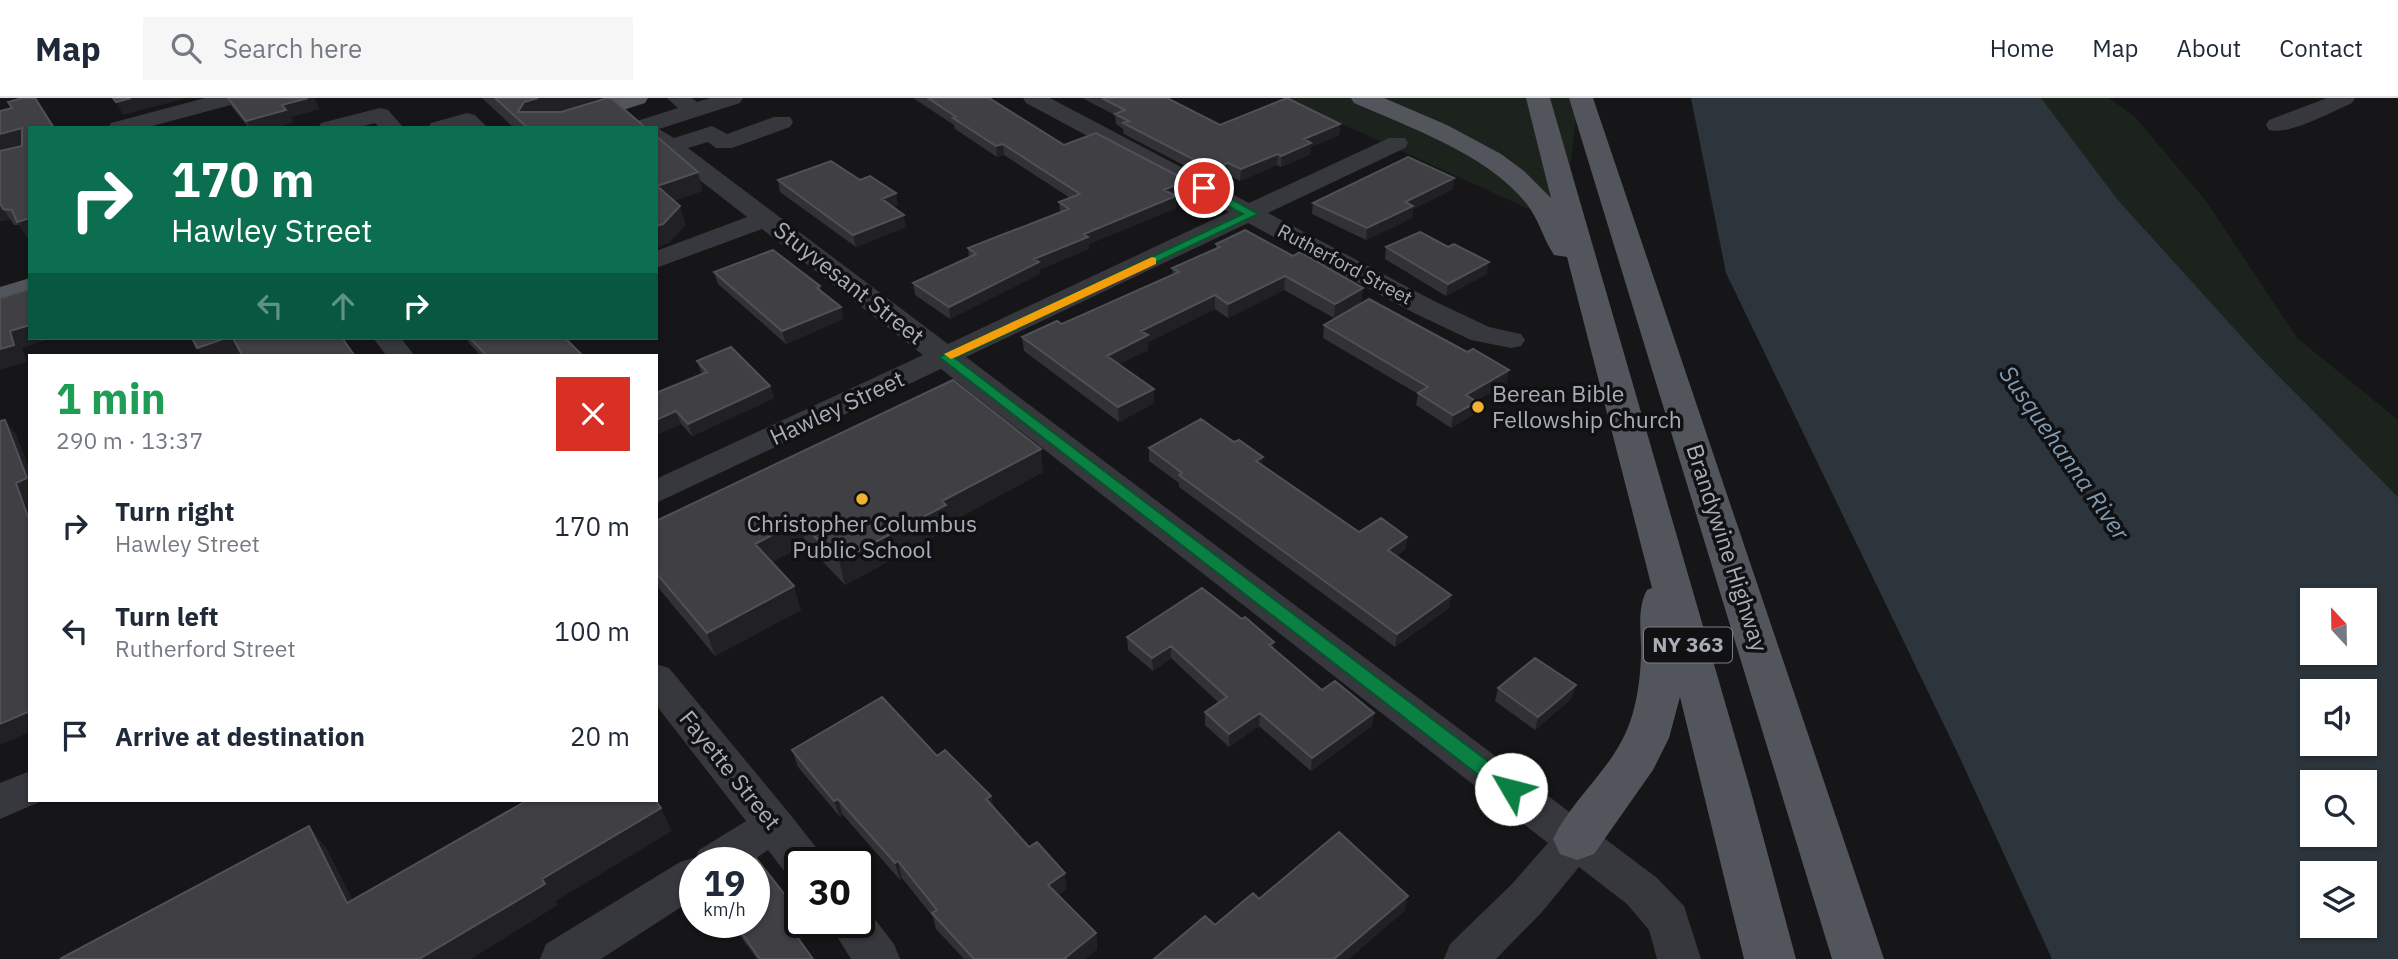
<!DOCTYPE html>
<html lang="en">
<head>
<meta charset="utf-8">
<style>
  body { margin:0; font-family:"IBM Plex Sans",sans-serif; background:#f6f6f7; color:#1f2937; height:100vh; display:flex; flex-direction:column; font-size:26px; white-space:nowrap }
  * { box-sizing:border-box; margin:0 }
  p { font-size:23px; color:#747a83 }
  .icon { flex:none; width:38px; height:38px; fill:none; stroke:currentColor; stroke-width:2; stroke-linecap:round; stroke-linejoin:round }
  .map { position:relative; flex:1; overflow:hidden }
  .side { position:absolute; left:28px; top:256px; width:630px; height:448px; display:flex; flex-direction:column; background:#fff; border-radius:0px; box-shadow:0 2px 5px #0004 }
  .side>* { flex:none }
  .guide { position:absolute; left:28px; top:28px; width:630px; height:214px; border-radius:0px; box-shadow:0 2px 5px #0004; background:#0b6e4f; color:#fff; overflow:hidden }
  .needle { width:46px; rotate:338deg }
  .controls { position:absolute; left:2300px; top:490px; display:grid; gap:14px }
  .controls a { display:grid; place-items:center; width:77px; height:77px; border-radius:0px; background:#fff; box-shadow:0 2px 5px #0004; font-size:35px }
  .speed { position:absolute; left:679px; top:749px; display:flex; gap:14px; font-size:35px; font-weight:700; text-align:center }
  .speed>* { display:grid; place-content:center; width:91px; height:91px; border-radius:50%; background:#fff; box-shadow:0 2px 5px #0004; line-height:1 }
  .speed small { font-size:18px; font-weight:400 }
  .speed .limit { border:4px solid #111; border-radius:10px; background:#fff; color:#111 }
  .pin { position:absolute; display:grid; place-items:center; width:60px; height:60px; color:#fff; margin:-30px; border:4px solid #fff; border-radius:50%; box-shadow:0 2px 7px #0007 }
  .me { position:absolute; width:77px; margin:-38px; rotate:307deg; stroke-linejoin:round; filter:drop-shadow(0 0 5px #0008) }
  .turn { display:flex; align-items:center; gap:24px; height:147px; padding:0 28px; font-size:32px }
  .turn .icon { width:91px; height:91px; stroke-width:2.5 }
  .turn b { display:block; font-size:49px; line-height:60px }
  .lanes { display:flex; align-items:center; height:66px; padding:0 28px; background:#0003; justify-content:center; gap:35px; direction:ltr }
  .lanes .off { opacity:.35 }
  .round { display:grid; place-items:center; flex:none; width:74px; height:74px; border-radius:0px; background:#f6f6f7 }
  .head { display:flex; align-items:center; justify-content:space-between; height:119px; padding:0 28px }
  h1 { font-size:42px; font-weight:800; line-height:52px; color:#1e9e55 }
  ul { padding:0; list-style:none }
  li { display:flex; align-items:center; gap:21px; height:105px; padding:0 28px }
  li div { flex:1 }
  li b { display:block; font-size:26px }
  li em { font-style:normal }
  header { display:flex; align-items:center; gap:42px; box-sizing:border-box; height:98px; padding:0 35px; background:#fff; border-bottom:2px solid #e0e1e3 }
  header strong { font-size:33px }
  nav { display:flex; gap:38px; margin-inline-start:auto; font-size:24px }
  .search { width:490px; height:63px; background:#f6f6f7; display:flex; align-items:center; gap:18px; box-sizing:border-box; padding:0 24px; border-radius:0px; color:#747a83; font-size:26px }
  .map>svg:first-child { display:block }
  .green { fill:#1c231d }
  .water { fill:#2c353c; fill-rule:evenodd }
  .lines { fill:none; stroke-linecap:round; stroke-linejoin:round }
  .minor { fill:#37383d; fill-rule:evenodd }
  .major { fill:#53555c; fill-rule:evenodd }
  .wall { fill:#323236 }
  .shaded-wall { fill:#212124 }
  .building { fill:#3f3f44; stroke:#4f5156; stroke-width:2 }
  .route { fill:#0b8043; stroke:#07532c; stroke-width:2 }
  .slow { fill:#f59e0b }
  .poi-dot { fill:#f2b134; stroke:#111113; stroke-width:2.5 }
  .labels { text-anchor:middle; stroke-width:7; stroke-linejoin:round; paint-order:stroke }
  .far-street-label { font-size:19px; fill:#a8adb8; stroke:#111113 }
  .shield { fill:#111113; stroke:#7b7e86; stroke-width:2 }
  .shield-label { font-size:21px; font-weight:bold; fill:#a8adb8 }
  .street-label { font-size:23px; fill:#a8adb8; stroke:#111113 }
  .poi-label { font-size:23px; fill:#a8adb8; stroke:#111113; text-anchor:start }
  .water-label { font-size:24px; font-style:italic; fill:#7f9bb3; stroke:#111113 }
</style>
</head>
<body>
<header>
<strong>Map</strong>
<div class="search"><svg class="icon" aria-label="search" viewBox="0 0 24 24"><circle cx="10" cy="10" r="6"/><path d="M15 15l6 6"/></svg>Search here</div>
<nav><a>Home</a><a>Map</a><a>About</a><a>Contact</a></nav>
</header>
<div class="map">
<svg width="2398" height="861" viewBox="0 0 2398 861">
  <rect width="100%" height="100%" fill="#161618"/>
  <!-- green -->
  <path class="green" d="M1285 0H1578L1564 127Z
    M2041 0H2109L2135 19 2206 103 2297 240 2398 322V399L2261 260 2118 102Z"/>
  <!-- water -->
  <path class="water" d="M1691 0H2041L2118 102 2261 260 2398 399V861H2052L1959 658 1726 175ZM2312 502H2364V555H2312ZM2312 593H2364V646H2312ZM2312 684H2364V737H2312ZM2312 775H2364V828H2312Z"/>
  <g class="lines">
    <!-- minor -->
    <path class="minor" d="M205 0H241L238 5 145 30H108L111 25Z
      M667 0H692L697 4 710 0H743L740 5 659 31 674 40 712 28 727 36 774 19H790L793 24 790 29 732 50H716L708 44 688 50 948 246 1229 114 1026 5 1023 0H1050L1249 105 1389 40H1405L1408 45 1405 50 1268 115 1434 203 1489 229 1521 236 1525 242 1521 248 1511 250 1471 242 1414 215 1248 125 966 259 1657 780 1684 808 1701 861H1657L1649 832 1627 806 1579 769 1542 814 1496 861H1444L1450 846 1512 786 1548 745 941 271 656 405V381L923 257 762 131 656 170V153L747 119 656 48V30L634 28 637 23 678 10Z
      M2327 0H2355L2352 5C2331 14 2291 37 2269 32L2266 27 2269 22Z
      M380 10 388 12 404 30H380L375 25 356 30H318L321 25Z
      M467 15 475 17 488 30H428L431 25Z
      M373 240H401L414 257H386Z
      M656 566 669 570 789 715 818 752 824 765H800V782L788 778 768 752 749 765H695V800L601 861H540L546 846 680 764 696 759 699 752 746 723 656 607Z
      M30 673V702H44L0 721V685Z
      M859 808 866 810 894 846 900 861H851L828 824H859Z"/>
    <!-- major -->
    <path class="major" d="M610 0H648L645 5 567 30H527L531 25Z
      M1351 0H1384L1447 27 1501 56 1524 73 1551 100 1526 0H1550L1751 694 1796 861H1744L1680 599 1669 640 1653 672 1594 756 1577 762 1560 756 1553 741C1573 699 1614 670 1630 624 1637 604 1640 582 1641 560 1642 538 1636 511 1647 492L1652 490 1567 159 1554 157C1543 141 1539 121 1526 105 1488 57 1409 29 1354 5Z
      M1569 0H1593L1884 861H1832Z
      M30 180V199L0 208V189Z"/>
  </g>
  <!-- wall -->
  <path class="wall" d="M23 0 28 140 19 127H14L10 121 1 123 0 122V53L12 10Z
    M227 0H314L319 11 290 19 293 24 273 30H249L232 9Z
    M482 0H599L555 14 646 30H514Z
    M913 0H992V2L1064 47 1186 82V94L1176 98V110L1089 146V151L1040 171V176L950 221 915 197 913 185 969 159 968 150 1060 114 1059 104 1070 100 1004 57 997 59 955 31 954 27Z
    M1082 0H1167L1220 27 1340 26 1339 37 1311 49 1310 56 1281 69 1277 67 1240 83 1227 76 1212 82 1124 36 1123 31 1116 26 1115 17Z
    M778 82 898 107 893 109 906 129 856 149 780 94Z
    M1453 91 1413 111 1412 120 1366 142 1312 116 1313 105Z
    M1216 146 1293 158 1363 190 1361 204 1334 220 1284 192 1228 220 1215 211 1148 244V252L1119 266 1154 291V305L1119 324 1024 253 1022 239 1062 226 1173 177 1172 170 1216 151Z
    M1386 149 1487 176 1446 198 1385 161Z
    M714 174 820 188 821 193 841 209 843 221 786 246 718 186Z
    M1324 227 1507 285 1475 303 1477 304 1474 316 1451 330 1416 307 1418 296 1323 240Z
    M466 240H470L582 257H480L469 245Z
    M697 263 770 288 774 300 692 338 681 326 656 337 702 276Z
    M1149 350 1263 368 1359 434 1406 451 1396 458 1451 497 1449 510 1395 549 1179 389V385L1149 363Z
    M1043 374 949 425 950 430 845 487 806 446 772 464 801 512 715 558 656 487V423Z
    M1127 539 1274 552 1322 592 1374 615 1372 628 1311 673 1259 628 1229 649 1205 627V614L1219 605 1171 560 1153 573 1128 552Z
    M1498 590 1572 600 1535 632 1495 603Z
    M792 652 937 658 991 698 993 708 1067 791 1058 797 1096 835 1097 851 1085 861H964L936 831 933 819 902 780 900 782 843 717 840 719 798 669Z
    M730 824H805L810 835 800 842 813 861H757Z"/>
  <!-- shaded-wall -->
  <path class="shaded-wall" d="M131 0H187L123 17 116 4Z
    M308 0H314L319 11 290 19 293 24 273 30H250L246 23 282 7Z
    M538 0H599L530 23 518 14 524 4Z
    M1340 26 1339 37 1311 49 1310 56 1281 69V58L1304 41Z
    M22 30 30 45 0 53V36Z
    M1003 46 1004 57 997 59 996 48Z
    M1278 56 1277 67 1240 83 1241 71Z
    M1228 65 1227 76 1212 82V71Z
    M698 74 703 93 663 107 657 88Z
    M1454 80 1453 91 1413 111 1412 120 1366 142 1367 130 1405 104Z
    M1186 82V94L1165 103 1164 92Z
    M896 95 898 107 884 113 882 101Z
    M1176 98V110L1089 146V151L1040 171V176L950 221 949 209 1034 161 1084 136Z
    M0 105H1L3 111 10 121 1 123 0 122Z
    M680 108 686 127 669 145 656 150V128Z
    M904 117 906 129 856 149 853 137Z
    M30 120V139L28 140 17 124Z
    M1489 164 1487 176 1446 198 1448 186Z
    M1285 178 1284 192 1228 220V206Z
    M1363 190 1361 204 1334 220 1335 206Z
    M1215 197V211L1148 244V252L1108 272 1107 258 1141 233Z
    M841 209 843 221 786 246 782 233Z
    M30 227V240H53L22 250 27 264 0 272V251L10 233Z
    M226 240H233L243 257H202L197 250Z
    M1509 272 1507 285 1463 309 1466 297Z
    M770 288 774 300 692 338 688 326Z
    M1154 291V305L1119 324 1118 309Z
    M1477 304 1474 316 1451 330 1453 317Z
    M676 313 681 326 656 337V322Z
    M5 322 16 336 30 372V398L28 399 30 405V425L16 385Z
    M1041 351 1043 374 949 425 950 430 845 487 839 463 942 403Z
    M1263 359V372L1256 363Z
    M799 423 806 446 762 469 755 446Z
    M1407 439 1406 451 1386 464 1388 452Z
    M794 488 801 512 715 558 707 535Z
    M1451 497 1449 510 1395 549 1397 536Z
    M1274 544V556L1269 547Z
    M1171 548V560L1153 573 1152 560Z
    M1576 587 1572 600 1535 632 1538 619Z
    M30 613V634L0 647V626Z
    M1260 615 1259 628 1229 649V636Z
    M1374 615 1372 628 1311 673 1312 660Z
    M991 698 994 715 986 701Z
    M838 701 843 717 840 719 834 703Z
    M661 710 672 733 556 803 558 807 471 861H419L542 781Z
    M309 728 327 751 365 826 347 805Z
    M898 763 902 780 900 782 895 765Z
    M1065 775 1067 791 1050 803 1048 787Z
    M1408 798 1405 813 1349 861H1334Z
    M803 824H805L810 835 797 844 792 832Z
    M1096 835 1097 851 1085 861H1065V860Z"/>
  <!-- building -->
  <path class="building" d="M23 0H35L54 30H30V120L17 124 12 112 3 111 0 105V53L22 48V30L0 36V13L12 10 8 4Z
    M113 0H131L116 4Z
    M228 0H308L282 7 286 12 246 23Z
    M495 0H538L524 4 518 14H561L607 0H611L646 30H528Z
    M928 0H989L1064 47 1096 35 1186 82 1164 92 1176 98 1084 136 1088 139 1034 161 1039 164 949 209 913 185 976 156 968 150 1069 111 1059 104 1080 96 1003 46 996 48 953 20 956 19Z
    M1102 0H1167L1220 27 1287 0 1340 26 1304 41 1311 45 1281 58 1278 56 1241 71 1228 65 1212 71 1123 25 1129 23 1115 16 1125 12Z
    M656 38 698 74 657 88 680 108 663 126 656 128Z
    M1408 59 1454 80 1405 104 1413 108 1367 130 1313 105Z
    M831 63 860 82 870 78 896 95 882 101 904 117 853 137 778 82Z
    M1245 132 1293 158 1300 154 1363 190 1335 206 1285 178 1228 206 1215 197 1141 233 1148 237 1107 258 1154 291 1118 309 1022 239 1057 223 1062 226 1179 174 1172 170 1220 149 1216 146Z
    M1420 134 1448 149 1454 146 1489 164 1448 186 1386 149Z
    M773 152 820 188 817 190 841 209 782 233 714 174Z
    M30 191V227L10 233 14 247 0 251V200Z
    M1369 201 1467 254 1473 251 1509 272 1466 297 1477 304 1453 317 1418 295 1428 289 1324 227Z
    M192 240H226L197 250Z
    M233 240H342L354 257H242Z
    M470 240H565L582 257H486Z
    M731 249 770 288 688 326 676 313 656 322V295L707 274 697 263Z
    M953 282 1041 351 942 403 946 407 839 463 799 423 755 446 794 488 707 535 656 475V423Z
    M1201 321 1234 344 1239 342 1263 359 1256 363 1359 434 1381 420 1407 439 1388 452 1451 497 1397 536 1179 377 1182 375 1149 350Z
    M5 322 27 380 16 385 30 425V613L0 626V323Z
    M1202 490 1242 521 1245 519 1274 544 1269 547 1322 592 1335 583 1374 615 1312 660 1260 615 1229 636 1205 614 1227 599 1171 548 1152 560 1127 539Z
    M1535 560 1576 587 1538 619 1498 590Z
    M882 599 937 658 945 652 991 698 986 701 1029 749 1037 744 1065 775 1048 787 1096 835 1065 860 1066 861H974L932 815 937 812 898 763 895 765 838 701 834 703 792 652Z
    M528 702H655L661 710 542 781 545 786 419 861H60L309 728 347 805Z
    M1339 734 1408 798 1334 861H1154L1205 818 1215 827 1253 795 1259 801Z
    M756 760 800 816V824H803L792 832 813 861H760L734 824H754V765H748Z"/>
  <!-- route -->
  <path class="route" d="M1200 88H1208L1258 116 955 260 1518 686 1521 691 1518 697 1511 699 1504 697 939 259 1243 116 1200 93Z"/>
  <!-- slow -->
  <path class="slow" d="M1152 159 1156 160V166L956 259 951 261 944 256Z"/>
  <!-- markers -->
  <g class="poi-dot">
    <circle cx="1478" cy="309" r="7"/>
    <circle cx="862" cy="401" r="7"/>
  </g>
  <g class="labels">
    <!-- far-street labels -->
    <g class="far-street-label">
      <text transform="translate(1345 166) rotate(28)" y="7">Rutherford Street</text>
    </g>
    <!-- shield labels -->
    <rect class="shield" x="1644" y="529.5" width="88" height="35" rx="5"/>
    <g class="shield-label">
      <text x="1688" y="554">NY 363</text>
    </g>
    <!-- street labels -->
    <g class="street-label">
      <text transform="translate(849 185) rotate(38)" y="8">Stuyvesant Street</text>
      <text transform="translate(837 310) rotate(-25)" y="8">Hawley Street</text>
      <text transform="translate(1727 450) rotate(72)" y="8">Brandywine Highway</text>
      <text transform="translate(730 672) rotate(51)" y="8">Fayette Street</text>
    </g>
    <!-- poi labels -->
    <g class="poi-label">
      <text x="1492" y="304">Berean Bible<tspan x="1492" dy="26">Fellowship Church</tspan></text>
      <text x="862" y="434" text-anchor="middle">Christopher Columbus<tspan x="862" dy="26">Public School</tspan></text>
    </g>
    <!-- water labels -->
    <g class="water-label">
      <text transform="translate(2064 355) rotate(55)" y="8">Susquehanna River</text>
    </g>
  </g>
</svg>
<div class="controls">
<a><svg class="needle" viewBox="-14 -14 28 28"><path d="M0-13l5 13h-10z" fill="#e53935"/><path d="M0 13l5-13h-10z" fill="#747a83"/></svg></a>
<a><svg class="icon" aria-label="sound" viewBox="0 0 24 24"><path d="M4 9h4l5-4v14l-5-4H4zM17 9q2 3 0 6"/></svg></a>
<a><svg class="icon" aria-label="search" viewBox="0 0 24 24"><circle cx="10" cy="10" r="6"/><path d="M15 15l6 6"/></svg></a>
<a><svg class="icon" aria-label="layers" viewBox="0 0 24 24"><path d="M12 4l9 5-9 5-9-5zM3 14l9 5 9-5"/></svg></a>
</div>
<div class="speed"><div>19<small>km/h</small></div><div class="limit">30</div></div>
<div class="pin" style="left:1204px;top:90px;background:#d93025"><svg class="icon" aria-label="arrive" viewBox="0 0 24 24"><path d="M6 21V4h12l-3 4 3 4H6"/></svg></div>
<svg class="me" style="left:1511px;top:691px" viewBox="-20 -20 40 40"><circle r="19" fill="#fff"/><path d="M0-13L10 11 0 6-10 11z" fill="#0b8043"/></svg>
<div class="guide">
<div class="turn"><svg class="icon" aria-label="right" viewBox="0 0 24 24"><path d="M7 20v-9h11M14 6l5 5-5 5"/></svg><div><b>170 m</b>Hawley Street</div></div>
<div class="lanes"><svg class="icon off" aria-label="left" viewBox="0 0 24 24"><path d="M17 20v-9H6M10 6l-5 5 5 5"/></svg><svg class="icon off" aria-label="ahead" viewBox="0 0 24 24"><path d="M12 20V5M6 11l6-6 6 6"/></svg><svg class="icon" aria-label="right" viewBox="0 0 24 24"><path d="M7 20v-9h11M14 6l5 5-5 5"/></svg></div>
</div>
<section class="side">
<div class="head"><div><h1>1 min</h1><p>290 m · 13:37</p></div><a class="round" style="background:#d93025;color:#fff"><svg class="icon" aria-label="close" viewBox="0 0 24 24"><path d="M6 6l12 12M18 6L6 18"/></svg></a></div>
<ul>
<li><svg class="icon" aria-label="right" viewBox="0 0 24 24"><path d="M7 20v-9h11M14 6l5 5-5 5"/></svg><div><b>Turn right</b><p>Hawley Street</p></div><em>170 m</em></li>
<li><svg class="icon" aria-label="left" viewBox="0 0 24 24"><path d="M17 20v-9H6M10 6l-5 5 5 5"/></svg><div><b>Turn left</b><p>Rutherford Street</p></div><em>100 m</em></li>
<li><svg class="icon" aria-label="arrive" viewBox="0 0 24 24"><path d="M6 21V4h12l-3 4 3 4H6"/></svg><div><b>Arrive at destination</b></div><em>20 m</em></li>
</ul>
</section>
</div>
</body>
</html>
